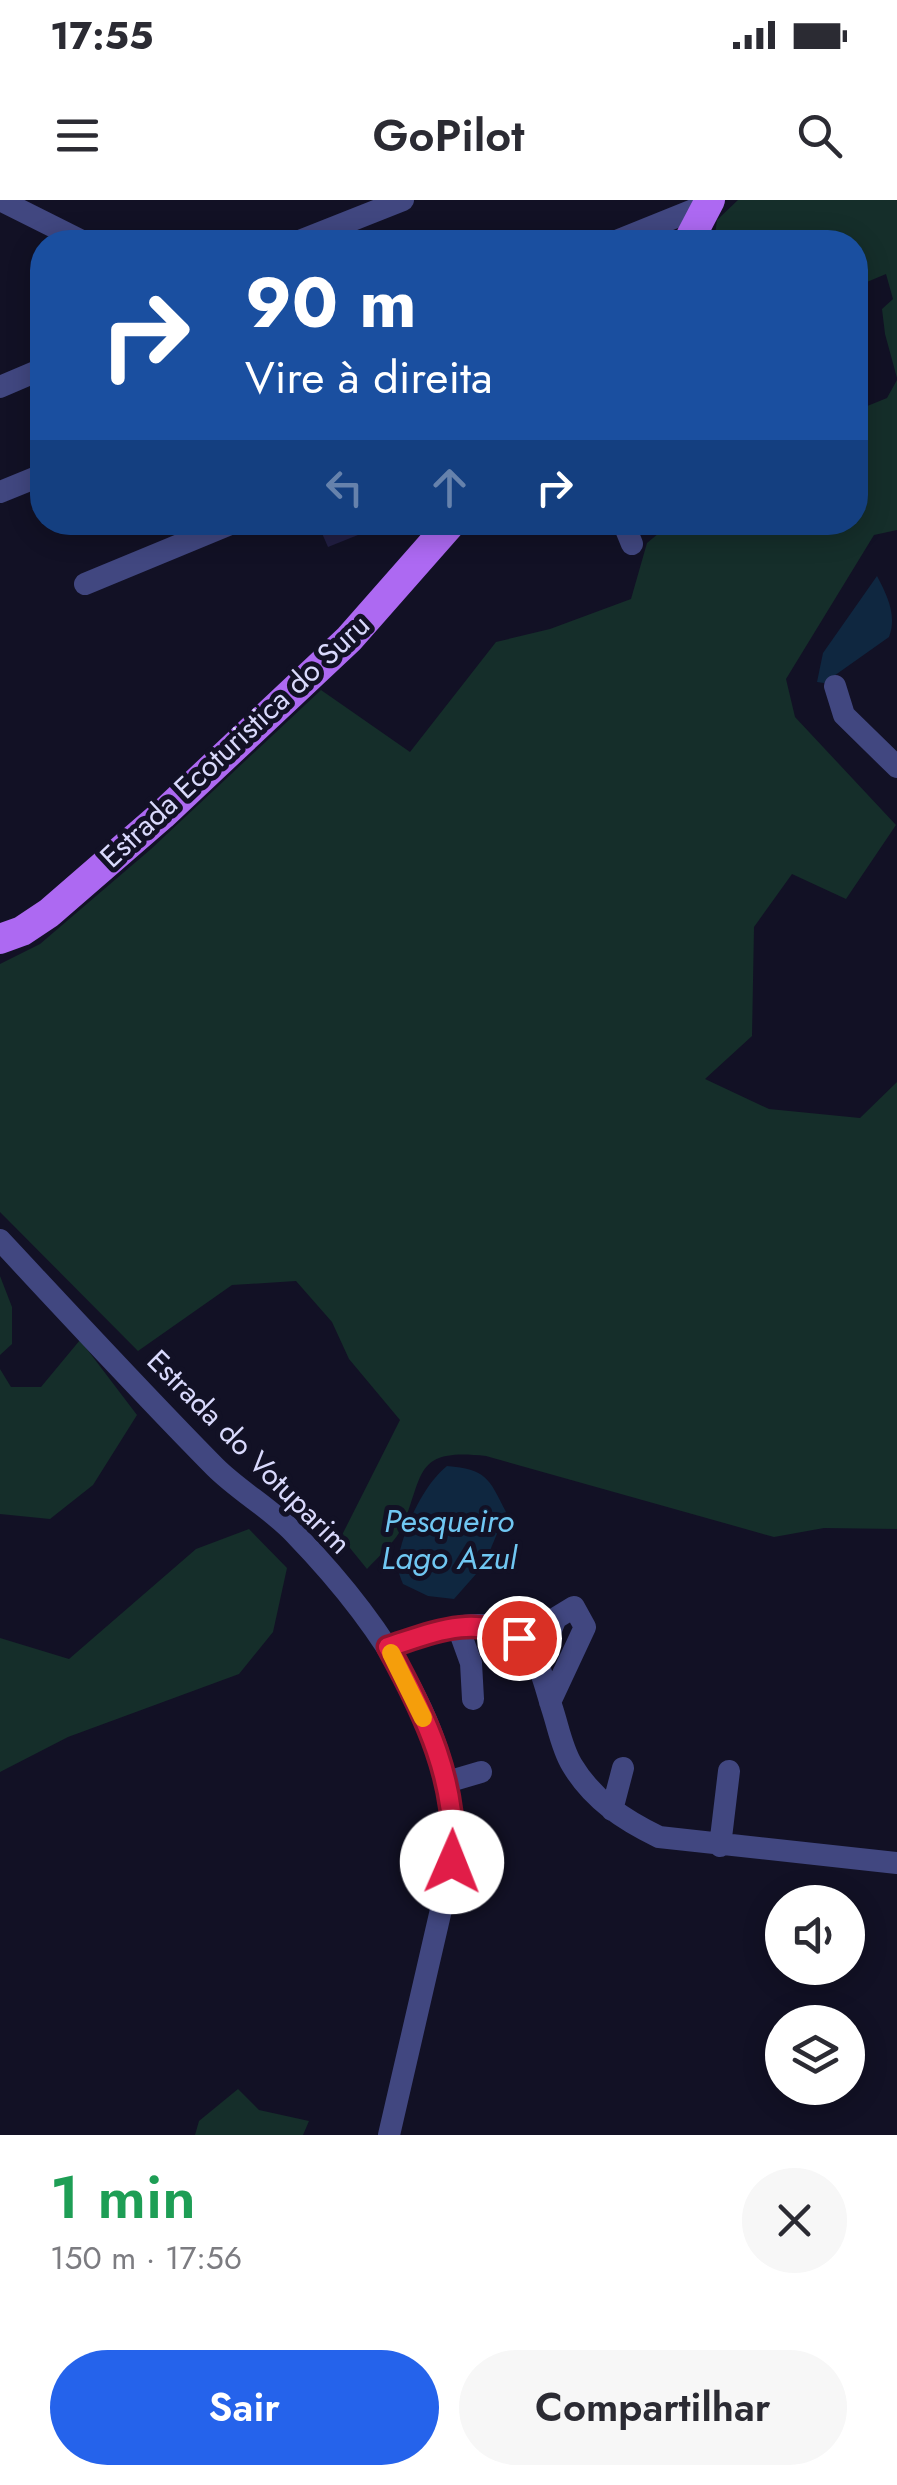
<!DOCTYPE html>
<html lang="pt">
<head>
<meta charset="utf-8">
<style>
  body { margin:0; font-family:Jost,sans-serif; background:#f7f7f7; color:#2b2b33; height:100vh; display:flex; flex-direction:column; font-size:38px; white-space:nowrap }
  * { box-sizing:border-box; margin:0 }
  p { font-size:32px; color:#7c7c81 }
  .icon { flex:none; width:55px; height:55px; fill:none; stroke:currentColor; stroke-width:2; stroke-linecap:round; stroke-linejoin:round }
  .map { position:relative; height:1935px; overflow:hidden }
  .sheet { display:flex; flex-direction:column; background:#fff; flex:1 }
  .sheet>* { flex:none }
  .hud { position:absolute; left:30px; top:30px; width:838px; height:305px; border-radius:40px; box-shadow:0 5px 25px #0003; background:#1a4fa0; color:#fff; overflow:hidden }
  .fabs { position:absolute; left:765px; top:1685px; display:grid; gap:20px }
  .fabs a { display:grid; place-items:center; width:100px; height:100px; border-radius:50%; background:#fff; box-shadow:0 5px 25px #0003; font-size:50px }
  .pin { position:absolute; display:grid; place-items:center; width:85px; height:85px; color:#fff; margin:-42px; border:5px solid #fff; border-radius:50%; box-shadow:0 2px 10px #0007 }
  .me { position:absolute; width:110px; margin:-55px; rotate:1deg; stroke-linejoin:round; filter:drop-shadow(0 0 8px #0008) }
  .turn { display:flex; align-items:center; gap:35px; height:210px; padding:0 50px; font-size:45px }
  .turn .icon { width:130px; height:130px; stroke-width:2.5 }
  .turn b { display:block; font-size:70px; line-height:85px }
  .lanes { display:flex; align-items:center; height:95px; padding:0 50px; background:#0003; justify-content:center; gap:50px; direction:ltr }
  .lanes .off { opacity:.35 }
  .round { display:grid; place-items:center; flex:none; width:105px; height:105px; border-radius:52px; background:#f7f7f7 }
  .head { display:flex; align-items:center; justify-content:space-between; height:170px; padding:0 50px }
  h1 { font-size:60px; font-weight:600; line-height:75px; color:#1e9e55 }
  .action { display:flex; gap:20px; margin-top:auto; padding:20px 50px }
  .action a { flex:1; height:115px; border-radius:60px; background:#2563eb; color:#fff; font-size:40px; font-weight:600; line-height:115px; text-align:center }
  .action a+a { background:#f7f7f7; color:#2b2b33 }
  .status { display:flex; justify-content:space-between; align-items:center; height:70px; padding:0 50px; background:#fff; direction:ltr }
  .status svg { height:28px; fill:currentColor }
  header { display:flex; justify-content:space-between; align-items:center; height:130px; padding:0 50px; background:#fff; font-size:45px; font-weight:600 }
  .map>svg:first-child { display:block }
  .green { fill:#152e2a }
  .water { fill:#0f2740 }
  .building { fill:#221f44 }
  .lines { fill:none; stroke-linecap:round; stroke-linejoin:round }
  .minor { stroke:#414780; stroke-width:22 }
  .major { stroke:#ad69f2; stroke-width:30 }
  .route-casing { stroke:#92132f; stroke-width:25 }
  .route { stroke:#e11d48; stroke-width:18 }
  .slow { stroke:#f59e0b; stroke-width:18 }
  .labels { text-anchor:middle; stroke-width:10; stroke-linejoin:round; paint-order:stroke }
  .street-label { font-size:30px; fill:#d9d9fc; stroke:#121125 }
  .water-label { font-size:32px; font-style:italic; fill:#70c7f2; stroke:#121125 }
</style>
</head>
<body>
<div class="status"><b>17:55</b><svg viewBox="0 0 49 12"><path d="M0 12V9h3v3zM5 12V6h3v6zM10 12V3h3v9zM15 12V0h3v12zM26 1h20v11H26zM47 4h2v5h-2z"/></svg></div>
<header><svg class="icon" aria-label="menu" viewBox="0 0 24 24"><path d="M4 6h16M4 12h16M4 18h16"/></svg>GoPilot<svg class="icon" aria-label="search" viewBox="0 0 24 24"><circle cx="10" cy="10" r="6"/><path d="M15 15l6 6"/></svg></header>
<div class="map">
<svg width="897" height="1935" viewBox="0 0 897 1935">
  <rect width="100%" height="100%" fill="#121125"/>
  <!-- green -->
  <path class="green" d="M738 0H897V178L885 134 882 109 893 99 886 74 855 87V42H714L717 20Z
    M897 180V330L874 335 786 479 795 517 896 625 846 699 792 674 754 727 752 836 705 879 769 909 860 918 897 882V1329L824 1328 774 1337 486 1256C415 1248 424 1272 403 1326 396 1341 379 1356 367 1369L341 1337 400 1220 349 1159 332 1122 296 1081 232 1085 138 1151 0 1012V764L40 744 151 649 321 490 410 552 496 442 550 429 631 399 647 343 671 323 855 322V211L887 198Z
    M0 1076 12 1107V1144L0 1155Z
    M80 1140 137 1215 93 1285 50 1319 0 1314V1169L11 1187H41Z
    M249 1329 287 1368 273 1432 239 1474 68 1537 0 1572V1438L69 1459 196 1349Z
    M238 1889 259 1910 309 1921 303 1935H195L199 1921Z"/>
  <!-- water -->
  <path class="water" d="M877 376C888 397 897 416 889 437L824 483 817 482 823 453Z
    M447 1266C486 1269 489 1278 506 1312L484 1365 454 1399 428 1396 403 1384C400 1376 396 1368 398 1360 403 1330 423 1285 447 1266Z"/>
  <!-- building -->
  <path class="building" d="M317 322H352L358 335 328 347Z"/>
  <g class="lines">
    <!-- minor -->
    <path class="minor" d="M0 0 84 42
      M297 42 403 0
      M614 42 713 2
      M0 187 42 169
      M0 292 42 275
      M623 322 632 344
      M85 384 235 322
      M835 486 844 515 897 567
      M0 1040C71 1116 142 1193 215 1267 240 1292 272 1309 296 1335 379 1421 462 1538 452 1662L389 1935
      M458 1427 471 1463 473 1499
      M388 1447C429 1434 499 1403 530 1450 541 1466 546 1489 552 1508 558 1526 562 1549 572 1565 593 1600 624 1620 659 1637L897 1663
      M537 1463 556 1418 574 1407 585 1427 550 1502
      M447 1582 481 1572
      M612 1610 623 1568
      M720 1646 729 1571"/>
    <!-- major -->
    <path class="major" d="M688 42 710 0
      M0 739 22 731 49 713 162 615 349 439 452 322"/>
  </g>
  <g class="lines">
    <defs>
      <path id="route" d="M452 1662C459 1584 425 1514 388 1447 435 1432 471 1415 519 1438"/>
    </defs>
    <!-- route casing -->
    <use href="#route" class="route-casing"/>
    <!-- route -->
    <use href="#route" class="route"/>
    <!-- slow -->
    <path class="slow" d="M391 1453 423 1518"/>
  </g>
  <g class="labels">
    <!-- street labels -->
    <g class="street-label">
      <text transform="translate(235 541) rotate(-43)" y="10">Estrada Ecoturistica do Suru</text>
      <text transform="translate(249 1252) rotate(45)" y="10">Estrada do Votuparim</text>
    </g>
    <!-- water labels -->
    <g class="water-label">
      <text x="449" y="1332">Pesqueiro<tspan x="449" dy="37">Lago Azul</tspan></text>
    </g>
  </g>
</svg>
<div class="fabs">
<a><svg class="icon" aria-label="sound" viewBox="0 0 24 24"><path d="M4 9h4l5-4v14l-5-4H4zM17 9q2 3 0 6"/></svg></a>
<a><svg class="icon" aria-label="layers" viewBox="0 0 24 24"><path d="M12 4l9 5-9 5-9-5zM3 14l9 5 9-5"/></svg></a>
</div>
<div class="pin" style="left:519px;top:1438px;background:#d93025"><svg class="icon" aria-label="arrive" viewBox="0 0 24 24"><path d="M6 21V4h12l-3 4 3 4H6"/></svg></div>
<svg class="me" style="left:452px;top:1662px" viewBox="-20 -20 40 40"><circle r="19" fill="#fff"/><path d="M0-13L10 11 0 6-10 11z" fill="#e11d48"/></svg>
<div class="hud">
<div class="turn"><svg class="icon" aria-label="right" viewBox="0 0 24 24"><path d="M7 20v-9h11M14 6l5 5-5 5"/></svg><div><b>90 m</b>Vire à direita</div></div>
<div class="lanes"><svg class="icon off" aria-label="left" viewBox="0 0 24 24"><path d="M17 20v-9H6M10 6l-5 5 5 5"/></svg><svg class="icon off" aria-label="ahead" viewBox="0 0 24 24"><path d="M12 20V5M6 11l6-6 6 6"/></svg><svg class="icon" aria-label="right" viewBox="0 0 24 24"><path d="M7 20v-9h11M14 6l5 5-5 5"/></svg></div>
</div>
</div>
<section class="sheet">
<div class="head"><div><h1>1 min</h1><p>150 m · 17:56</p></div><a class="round"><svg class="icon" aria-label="close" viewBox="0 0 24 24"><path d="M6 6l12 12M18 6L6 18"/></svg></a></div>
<div class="action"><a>Sair</a><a>Compartilhar</a></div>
</section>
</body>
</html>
